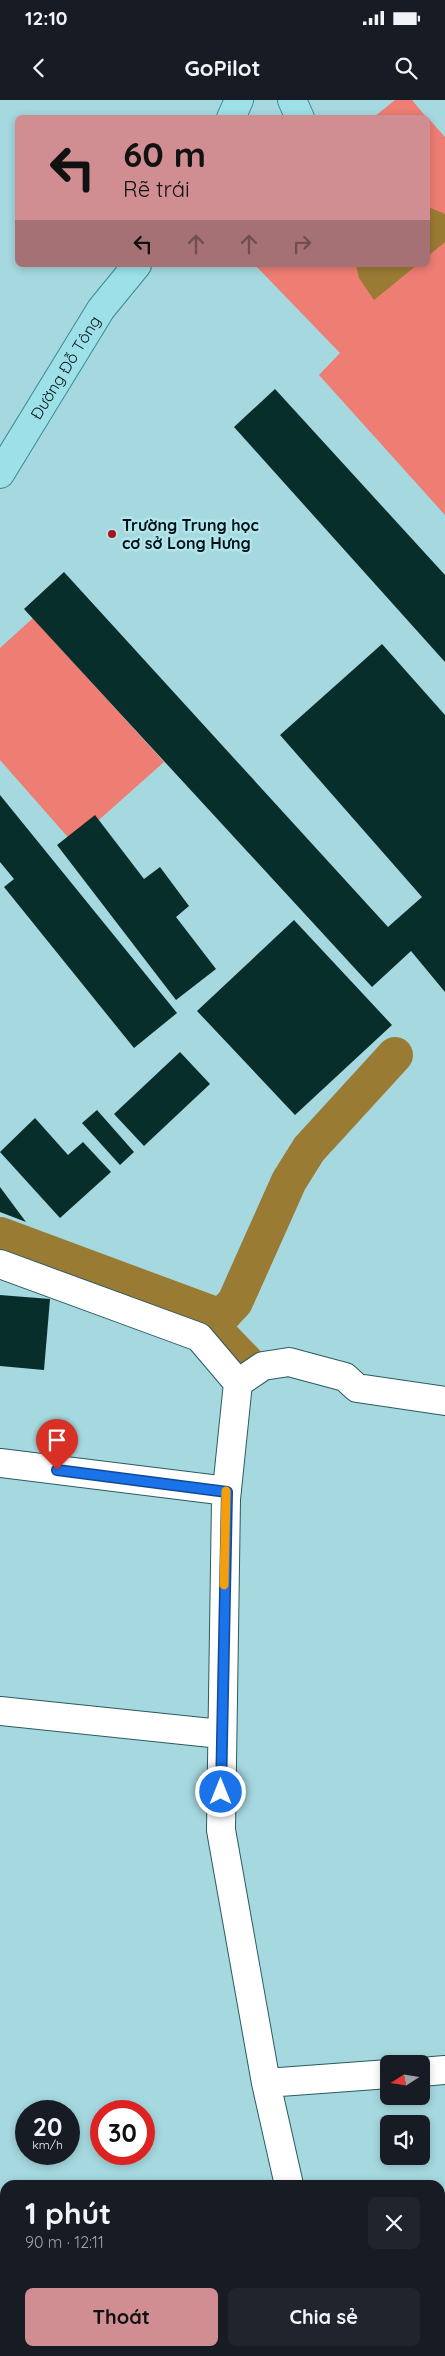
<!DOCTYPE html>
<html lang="vi">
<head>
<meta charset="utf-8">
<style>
  body { margin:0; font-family:Quicksand,sans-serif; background:#20242c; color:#f1f3f6; height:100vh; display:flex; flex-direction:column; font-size:19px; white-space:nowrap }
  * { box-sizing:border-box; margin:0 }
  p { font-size:16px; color:#9ea1a6 }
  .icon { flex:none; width:28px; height:28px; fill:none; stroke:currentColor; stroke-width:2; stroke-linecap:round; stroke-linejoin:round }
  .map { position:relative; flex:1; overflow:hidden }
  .drawer { position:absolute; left:0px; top:2080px; width:445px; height:176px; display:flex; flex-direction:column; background:#171b24; border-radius:15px 15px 0 0; box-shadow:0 2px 8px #0003 }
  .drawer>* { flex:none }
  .banner { position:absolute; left:15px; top:15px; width:415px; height:152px; border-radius:8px; box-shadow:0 2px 8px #0003; background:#d08e93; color:#111; overflow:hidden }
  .needle { width:32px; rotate:258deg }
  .tools { position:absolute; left:380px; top:1955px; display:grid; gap:10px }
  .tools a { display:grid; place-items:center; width:50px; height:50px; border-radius:8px; background:#171b24; box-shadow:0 2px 8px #0003; font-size:25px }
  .speed { position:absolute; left:15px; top:2000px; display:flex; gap:10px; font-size:25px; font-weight:700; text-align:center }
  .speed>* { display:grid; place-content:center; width:65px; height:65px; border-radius:50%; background:#171b24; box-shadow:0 2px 8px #0003; line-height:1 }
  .speed small { font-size:12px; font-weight:400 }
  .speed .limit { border:8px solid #d22; background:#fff; color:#111 }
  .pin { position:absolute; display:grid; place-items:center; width:42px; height:42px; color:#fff; margin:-51px -21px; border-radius:50% 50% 50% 0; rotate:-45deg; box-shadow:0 0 5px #0007 }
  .pin .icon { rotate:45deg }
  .me { position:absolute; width:55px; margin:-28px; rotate:0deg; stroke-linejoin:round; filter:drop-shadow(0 0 4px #0008) }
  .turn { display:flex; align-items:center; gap:18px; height:105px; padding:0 25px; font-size:22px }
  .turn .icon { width:65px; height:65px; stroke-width:2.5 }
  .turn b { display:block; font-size:35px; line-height:42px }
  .lanes { display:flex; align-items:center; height:48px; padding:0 25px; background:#0003; justify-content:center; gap:25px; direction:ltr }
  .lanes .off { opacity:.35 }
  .round { display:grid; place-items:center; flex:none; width:52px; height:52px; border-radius:8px; background:#20242c }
  .head { display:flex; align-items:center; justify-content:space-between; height:85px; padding:0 25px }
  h1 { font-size:30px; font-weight:700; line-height:38px }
  .action { display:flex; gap:10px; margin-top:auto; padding:10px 25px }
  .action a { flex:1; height:58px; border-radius:8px; background:#d08e93; color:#111; font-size:20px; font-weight:700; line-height:58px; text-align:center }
  .action a+a { background:#20242c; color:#f1f3f6 }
  .status { display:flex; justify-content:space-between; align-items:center; height:35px; padding:0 25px; background:#171b24; direction:ltr }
  .status svg { height:14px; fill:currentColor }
  header { display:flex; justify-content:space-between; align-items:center; height:65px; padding:0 25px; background:#171b24; font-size:22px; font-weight:700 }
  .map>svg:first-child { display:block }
  .green { fill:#ee7d74 }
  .water { fill:#9a7b34 }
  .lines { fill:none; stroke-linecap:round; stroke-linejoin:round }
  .canal { stroke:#9a7b34; stroke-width:36 }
  .building { fill:#072e2a }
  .minor-casing { stroke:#2a5b61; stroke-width:30 }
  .major-casing { stroke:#3b8a94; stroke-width:30 }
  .minor { stroke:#fff; stroke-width:28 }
  .major { stroke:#9de0e8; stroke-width:28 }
  .route-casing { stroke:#114b97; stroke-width:12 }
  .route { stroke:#1a73e8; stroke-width:9 }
  .slow { stroke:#f59e0b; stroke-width:9 }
  .poi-dot { fill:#a7121a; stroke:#b2e5ec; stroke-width:2 }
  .labels { text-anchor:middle; stroke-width:5; stroke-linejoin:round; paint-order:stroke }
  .street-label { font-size:16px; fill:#001114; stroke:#b2e5ec }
  .poi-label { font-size:16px; font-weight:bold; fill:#001114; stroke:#b2e5ec; text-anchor:start }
</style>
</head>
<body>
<div class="status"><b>12:10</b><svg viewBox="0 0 49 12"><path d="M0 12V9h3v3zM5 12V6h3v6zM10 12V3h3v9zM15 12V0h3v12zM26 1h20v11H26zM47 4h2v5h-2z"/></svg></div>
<header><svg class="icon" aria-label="back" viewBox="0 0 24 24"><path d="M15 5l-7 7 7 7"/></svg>GoPilot<svg class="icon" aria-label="search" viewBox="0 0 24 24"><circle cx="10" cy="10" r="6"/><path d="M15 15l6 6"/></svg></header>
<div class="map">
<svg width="445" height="2256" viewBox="0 0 445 2256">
  <rect width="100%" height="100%" fill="#a5d8df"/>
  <!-- green -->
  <path class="green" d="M395 0H412L427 18 374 17Z
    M428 18 445 37V415L319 275 340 253 255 165H428Z
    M33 518 164 662 73 743 0 660V548Z"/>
  <!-- water -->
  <path class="water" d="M428 107 445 114V142L428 156Z
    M356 165H417L374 200 359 178Z"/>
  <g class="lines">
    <!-- canal -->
    <path class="canal" d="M0 1135 221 1217 235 1202 289 1081 309 1049 395 955
      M188 1213 219 1234 248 1264"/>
  </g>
  <!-- building -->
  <path class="building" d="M275 289 445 475V562L234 327Z
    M64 472 388 827 422 797 280 635 382 544 445 615V892L411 851 372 887 24 509Z
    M0 695 177 913 134 948 4 787 14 779 0 762Z
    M95 715 144 779 160 767 189 806 176 817 216 869 176 900 57 745Z
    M294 820 392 925 295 1015 197 911Z
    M180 952 210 984 144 1046 114 1014Z
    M97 1010 134 1052 120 1065 82 1023Z
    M35 1018 68 1055 83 1042 111 1072 60 1118 0 1052Z
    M0 1087 26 1122 0 1112Z
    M0 1195 50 1199 44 1270 0 1266Z"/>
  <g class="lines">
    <defs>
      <path id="minor" d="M0 1164 199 1237 238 1283 226 1399 221 1730 266 1983 289 2085
        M238 1283 263 1266 289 1262 345 1277 357 1288 445 1301
        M0 1363 227 1391
        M0 1611 221 1634
        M421 1972 445 1970
        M266 1983 389 1974
        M324 2251 325 2256"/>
      <g id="major">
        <path d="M292 0 300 18"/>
        <path d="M231 18 239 0"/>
        <path id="s1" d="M0 374 101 209 137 165"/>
      </g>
    </defs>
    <!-- minor casing -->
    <use href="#minor" class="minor-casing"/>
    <!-- major casing -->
    <use href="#major" class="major-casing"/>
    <!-- minor -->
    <use href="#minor" class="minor"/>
    <!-- major -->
    <use href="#major" class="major"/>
  </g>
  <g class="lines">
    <defs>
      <path id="route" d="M57 1370 227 1392 221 1692"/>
    </defs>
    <!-- route casing -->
    <use href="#route" class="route-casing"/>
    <!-- route -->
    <use href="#route" class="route"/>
    <!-- slow -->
    <path class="slow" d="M224 1485 226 1391"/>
  </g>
  <!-- markers -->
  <circle class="poi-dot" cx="112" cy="434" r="5"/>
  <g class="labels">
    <!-- street labels -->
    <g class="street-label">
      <text dy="6" stroke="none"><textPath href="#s1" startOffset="125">Đường Đỗ Tông</textPath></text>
    </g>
    <!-- poi labels -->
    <g class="poi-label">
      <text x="122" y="431">Trường Trung học<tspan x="122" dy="18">cơ sở Long Hưng</tspan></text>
    </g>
  </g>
</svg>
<div class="tools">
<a><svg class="needle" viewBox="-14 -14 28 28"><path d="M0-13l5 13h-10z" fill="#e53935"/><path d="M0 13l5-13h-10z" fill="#9ea1a6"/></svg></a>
<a><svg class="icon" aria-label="sound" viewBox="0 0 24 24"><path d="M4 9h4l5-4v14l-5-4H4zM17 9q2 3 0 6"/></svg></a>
</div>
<div class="speed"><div>20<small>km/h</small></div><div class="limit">30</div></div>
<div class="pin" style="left:57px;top:1370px;background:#d93025"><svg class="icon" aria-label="arrive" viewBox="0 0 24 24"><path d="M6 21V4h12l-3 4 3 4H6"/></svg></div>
<svg class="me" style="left:221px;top:1692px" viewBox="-20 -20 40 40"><circle r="17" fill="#1a73e8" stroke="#fff" stroke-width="3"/><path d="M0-11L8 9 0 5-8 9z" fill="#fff"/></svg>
<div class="banner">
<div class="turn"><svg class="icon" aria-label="left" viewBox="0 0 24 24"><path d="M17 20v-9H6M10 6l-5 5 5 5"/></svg><div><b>60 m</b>Rẽ trái</div></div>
<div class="lanes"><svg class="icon" aria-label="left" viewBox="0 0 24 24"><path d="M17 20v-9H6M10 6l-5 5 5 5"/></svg><svg class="icon off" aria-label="ahead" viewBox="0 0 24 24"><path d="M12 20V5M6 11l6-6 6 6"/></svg><svg class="icon off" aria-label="ahead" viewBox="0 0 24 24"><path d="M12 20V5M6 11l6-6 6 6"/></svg><svg class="icon off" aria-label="right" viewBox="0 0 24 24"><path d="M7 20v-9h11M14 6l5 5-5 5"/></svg></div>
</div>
<section class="drawer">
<div class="head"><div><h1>1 phút</h1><p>90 m · 12:11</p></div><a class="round"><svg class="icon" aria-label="close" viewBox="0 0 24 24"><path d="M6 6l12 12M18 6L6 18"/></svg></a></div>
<div class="action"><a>Thoát</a><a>Chia sẻ</a></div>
</section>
</div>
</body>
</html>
